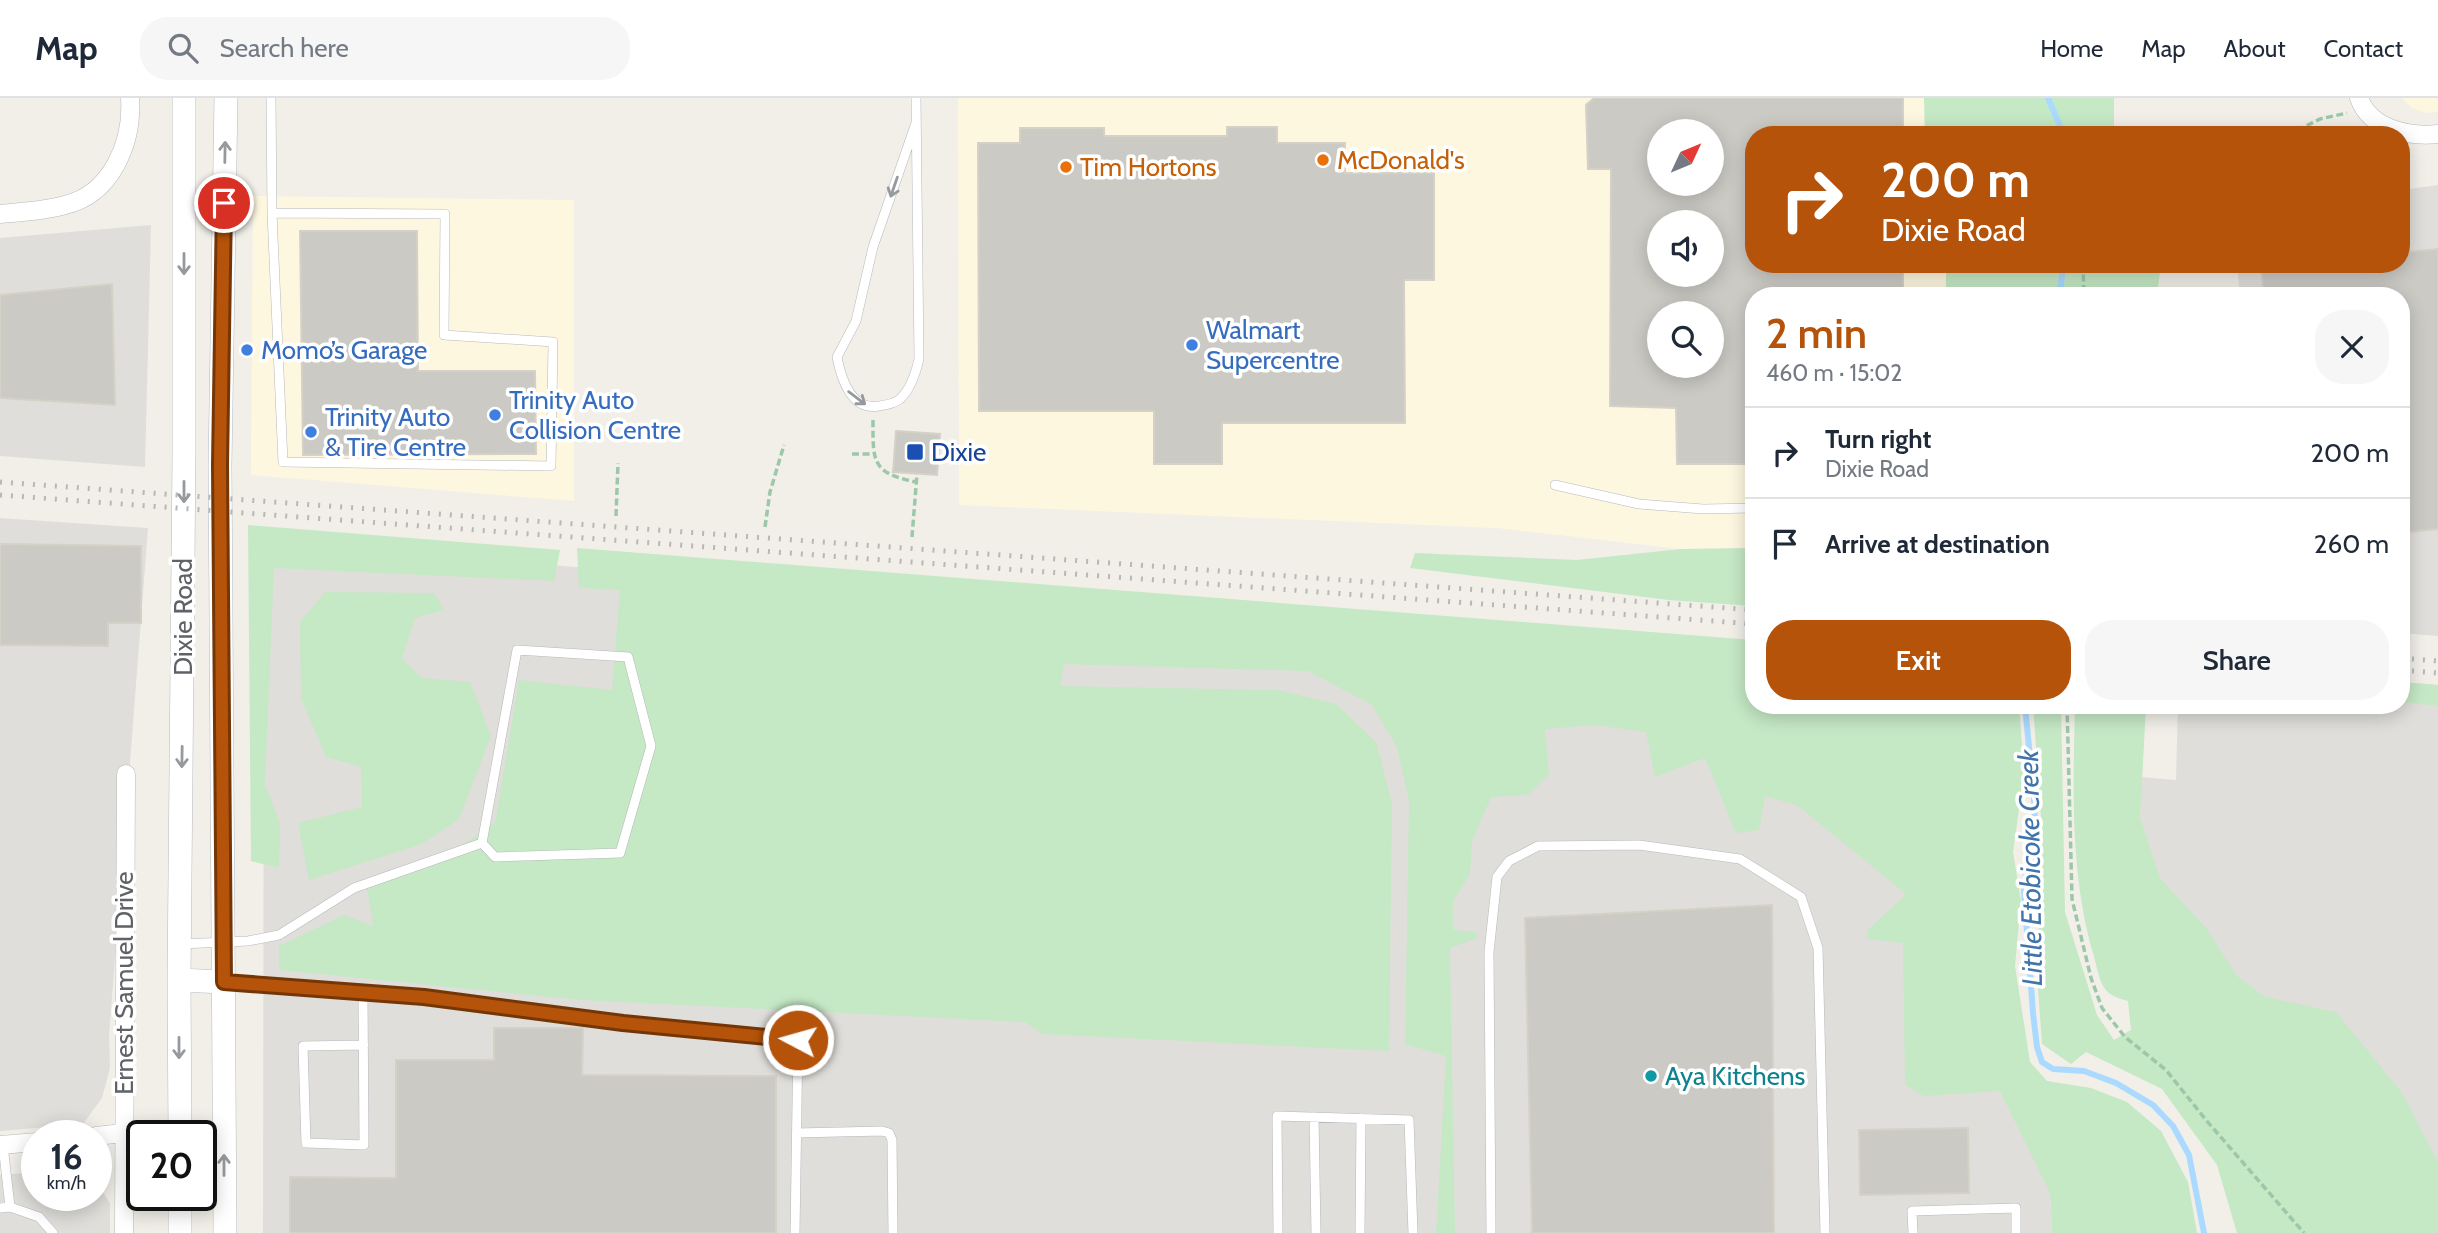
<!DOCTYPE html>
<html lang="en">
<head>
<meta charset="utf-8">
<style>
  body { margin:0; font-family:Cabin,sans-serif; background:#f6f6f7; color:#1f2937; height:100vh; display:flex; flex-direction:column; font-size:26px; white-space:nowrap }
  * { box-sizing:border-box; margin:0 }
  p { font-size:23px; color:#747a83 }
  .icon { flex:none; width:38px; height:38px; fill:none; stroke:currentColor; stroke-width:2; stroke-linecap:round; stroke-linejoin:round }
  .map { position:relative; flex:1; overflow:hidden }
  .drawer { position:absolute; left:1745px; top:189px; width:665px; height:427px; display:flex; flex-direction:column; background:#fff; border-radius:28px; box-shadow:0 4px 18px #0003 }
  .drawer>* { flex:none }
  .guide { position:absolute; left:1745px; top:28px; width:665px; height:147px; border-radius:28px; box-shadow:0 4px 18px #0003; background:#b45309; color:#fff; overflow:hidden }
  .needle { width:46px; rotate:46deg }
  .fabs { position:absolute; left:1647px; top:21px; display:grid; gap:14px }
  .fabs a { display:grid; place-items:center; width:77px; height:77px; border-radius:50%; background:#fff; box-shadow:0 4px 18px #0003; font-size:35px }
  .speed { position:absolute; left:21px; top:1022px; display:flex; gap:14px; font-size:35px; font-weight:700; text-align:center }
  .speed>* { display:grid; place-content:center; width:91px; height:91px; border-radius:50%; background:#fff; box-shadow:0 4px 18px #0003; line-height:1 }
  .speed small { font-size:18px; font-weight:400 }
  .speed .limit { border:4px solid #111; border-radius:10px; background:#fff; color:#111 }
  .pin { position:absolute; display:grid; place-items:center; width:60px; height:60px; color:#fff; margin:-30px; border:4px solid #fff; border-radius:50%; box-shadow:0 2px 7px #0007 }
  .me { position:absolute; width:77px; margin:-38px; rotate:276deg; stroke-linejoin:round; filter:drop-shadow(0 0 5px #0008) }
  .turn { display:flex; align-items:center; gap:24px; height:147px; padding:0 21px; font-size:32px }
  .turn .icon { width:91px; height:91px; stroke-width:2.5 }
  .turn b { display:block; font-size:49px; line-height:60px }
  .round { display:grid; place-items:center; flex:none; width:74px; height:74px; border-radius:28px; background:#f6f6f7 }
  .head { display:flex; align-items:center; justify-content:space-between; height:119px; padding:0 21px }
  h1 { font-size:42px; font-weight:600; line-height:52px; color:#b45309 }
  .cta { display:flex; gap:14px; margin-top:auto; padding:14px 21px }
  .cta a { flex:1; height:80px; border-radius:28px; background:#b45309; color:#fff; font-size:28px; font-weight:600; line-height:80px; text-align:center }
  .cta a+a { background:#f6f6f7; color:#1f2937 }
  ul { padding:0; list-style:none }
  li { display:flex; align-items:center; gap:21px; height:91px; padding:0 21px; border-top:2px solid #e0e1e3 }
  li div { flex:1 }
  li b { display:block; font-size:26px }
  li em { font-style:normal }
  header { display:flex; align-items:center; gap:42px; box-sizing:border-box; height:98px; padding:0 35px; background:#fff; border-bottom:2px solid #e0e1e3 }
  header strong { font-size:33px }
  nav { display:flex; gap:38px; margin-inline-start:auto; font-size:24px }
  .search { width:490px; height:63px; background:#f6f6f7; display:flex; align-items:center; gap:18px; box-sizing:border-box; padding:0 24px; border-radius:28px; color:#747a83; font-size:26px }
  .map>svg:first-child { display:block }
  .commercial { fill:#fef7e0; fill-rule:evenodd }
  .industrial { fill:#e0deda }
  .green { fill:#c5e8c5 }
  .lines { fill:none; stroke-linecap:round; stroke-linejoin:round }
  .stream { stroke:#aadaff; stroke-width:6 }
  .building { fill:#cccac5; stroke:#d6d1c6; stroke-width:2; fill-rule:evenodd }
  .lane-casing { stroke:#b5b8bc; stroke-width:10 }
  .street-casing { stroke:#b5b8bc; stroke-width:19 }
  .secondary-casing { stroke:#b6babf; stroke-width:24 }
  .path { stroke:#9cc7a9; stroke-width:3.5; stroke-dasharray:7 3.5; stroke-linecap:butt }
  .lane { stroke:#fff; stroke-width:9 }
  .street { stroke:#fff; stroke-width:18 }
  .secondary { stroke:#fff; stroke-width:23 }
  .rail { stroke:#b6b7b8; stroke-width:5; stroke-dasharray:2 9; stroke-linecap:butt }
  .oneway { stroke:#979a9d }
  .route-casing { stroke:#753606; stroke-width:18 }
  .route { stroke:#b45309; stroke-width:12 }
  .food-dot { fill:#e8710a; stroke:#fff; stroke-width:2.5 }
  .shop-dot { fill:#3f7fe0; stroke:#fff; stroke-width:2.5 }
  .transit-dot { fill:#1a4fb4; stroke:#fff; stroke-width:2.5 }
  .culture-dot { fill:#0f9aa8; stroke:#fff; stroke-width:2.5 }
  .labels { text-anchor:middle; stroke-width:7; stroke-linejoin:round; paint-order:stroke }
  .food-label { font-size:26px; fill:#c56008; stroke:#fff; text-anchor:start }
  .shop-label { font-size:26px; fill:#366cbe; stroke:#fff; text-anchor:start }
  .transit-label { font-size:26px; fill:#164399; stroke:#fff; text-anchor:start }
  .street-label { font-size:26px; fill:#5f6368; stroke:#fff }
  .culture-label { font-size:26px; fill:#0d838f; stroke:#fff; text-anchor:start }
  .water-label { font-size:28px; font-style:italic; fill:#4174aa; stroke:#fff }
</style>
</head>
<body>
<header>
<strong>Map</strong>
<div class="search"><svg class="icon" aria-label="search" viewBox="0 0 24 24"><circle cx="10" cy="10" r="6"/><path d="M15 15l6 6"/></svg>Search here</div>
<nav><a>Home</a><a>Map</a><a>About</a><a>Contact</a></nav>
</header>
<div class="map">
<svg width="2438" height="1135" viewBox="0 0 2438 1135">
  <rect width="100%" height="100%" fill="#f1efe8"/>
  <!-- commercial -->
  <path class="commercial" d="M958 0H1924L1925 37H1754V166H1946V198H1754L1753 450 1681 451 1497 430 959 407ZM1659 33H1712V86H1659ZM1659 124H1712V177H1659ZM1659 215H1712V268H1659Z
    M2402 0H2438V14L2427 15 2412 10Z
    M253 98 574 102V403L251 377Z"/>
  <!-- industrial -->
  <path class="industrial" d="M2438 87V538L2401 535V198H2240L2237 166H2401V92Z
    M151 127 145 369 0 358V140Z
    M0 420 148 430 109 938 110 970 102 1000 83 1026 0 1033Z
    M264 445 1753 560 1754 607H1959L2050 1095 2052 1135H263Z
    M2401 584 2438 587V1121L2198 932 2107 676 2176 682 2178 607H2401Z
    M37 1074V1097H96V1087L100 1090 110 1105V1135H0V1077Z"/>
  <!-- green -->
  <path class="green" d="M1924 0H2114V28L2129 37H1925Z
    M1946 166H2161L2158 190 2161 198H1946Z
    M248 427 560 452 554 483 274 470 265 686 280 726 279 770 251 763Z
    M577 450 1753 542 1754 607H2019L2024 675 2013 754 2021 803 2015 868 2030 964 2047 983 2091 990 2127 1004 2161 1033 2188 1084 2197 1135H2052L2050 1095 2000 993 1924 998 1905 987 1903 845 1867 841 1868 832 1906 796 1797 707 1765 698 1759 732 1736 735 1705 660 1655 679 1646 634 1594 627 1545 631 1549 676 1528 697 1491 699 1472 744 1470 776 1453 803V832L1476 834 1477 840 1450 850 1455 1135H1436L1446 958 1405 946 1409 702 1397 649 1372 607 1308 573 1064 566 1060 588 1278 592 1336 606 1376 644 1392 705 1389 953 1043 936 1025 924 581 902 279 872V848L344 817 373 828 366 784 439 763 495 725 519 582 612 592 620 492 579 490Z
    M1753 450V508L1669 502 1410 470 1415 455 1577 462 1681 451Z
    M325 494 434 495 444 512 415 520 402 561 422 580 470 584 491 638 459 721 422 746 309 782 298 725 362 709 361 669 326 659 301 600 300 524Z
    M2401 584 2438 587V608L2401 604Z
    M2033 607H2061L2065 814 2097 917 2114 942 2131 932 2128 903C2117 900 2107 897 2102 886 2098 877 2096 865 2093 855 2070 776 2073 689 2075 607H2150L2146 609 2140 719 2160 780 2206 830 2237 878 2265 899 2336 914 2402 995 2438 1064V1135H2237L2217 1067 2162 991 2086 954 2071 966 2042 946 2037 876 2042 734Z"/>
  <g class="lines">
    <!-- stream -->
    <path class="stream" d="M2048 0 2064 37
      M2060 198 2063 166
      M2025 607 2035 713 2024 793 2033 915 2037 949 2042 964 2053 971 2084 973 2116 985 2153 1007 2173 1028 2189 1057 2204 1135"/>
  </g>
  <!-- building -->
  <path class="building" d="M1594 0H1903V37H1754V166H1903V198H1754V366H1677L1676 310 1610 308 1611 71H1588L1586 7ZM1659 33H1712V86H1659ZM1659 124H1712V177H1659ZM1659 215H1712V268H1659Z
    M1227 29H1277V45H1345V75H1434V182H1404L1405 325H1222V366H1154V313H979L978 45H1020V30H1104V38H1227Z
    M300 133H417L418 273H535L536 356 303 357Z
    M2438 151V431L2401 435V198H2264L2261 170 2295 166H2401V155Z
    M112 186 115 307 0 300V197Z
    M896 333 940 336 937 377 893 374Z
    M0 446 141 448V525H108V548L0 547Z
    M1772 807 1774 1135H1532L1525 820Z
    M494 930H583L582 977 776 978V1135H290V1079L396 1080V962H494Z
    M1968 1030 1969 1095 1860 1097 1859 1032Z"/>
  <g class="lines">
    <defs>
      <path id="lane" d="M271 0 272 115 283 364 551 368 553 244 444 237 445 116 272 115
        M916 0 919 261C916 274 911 291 900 301 894 306 886 307 879 308 851 313 841 280 837 259L856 223 873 149 916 25
        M1555 387 1639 406 1703 411 1754 410
        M181 846 248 843 279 837 354 790 482 745 517 552 628 559 651 648 620 755 495 759 482 745
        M225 884 424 899 623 925 798 942 795 1135
        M363 894 364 1047 306 1045 303 948 364 947
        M1314 1019 1316 1135
        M797 1035 882 1033 889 1035 892 1042 893 1135
        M10 1109 39 1119 53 1135
        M0 1110 10 1109 3 1047
        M1278 1135 1277 1018 1409 1022 1413 1135
        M1360 1135 1361 1020
        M1491 1135 1489 854 1497 779 1509 763 1538 748 1639 747 1740 761 1801 799 1818 850 1825 1135
        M1913 1135 1912 1113 2016 1110V1135"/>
      <path id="street" d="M2359 0C2370 31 2408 39 2438 36
        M0 116C21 114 44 113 65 107 112 96 133 44 130 0
        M96 1038 123 1035
        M0 1047 37 1044
        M124 1135 126 676"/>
      <path id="secondary" d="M179 882 224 884
        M180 1038 179 882 184 357V0
        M180 1097V1135
        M225 1135 220 367 226 0"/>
    </defs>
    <!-- lane casing -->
    <use href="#lane" class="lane-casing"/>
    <!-- street casing -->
    <use href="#street" class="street-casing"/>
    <!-- secondary casing -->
    <use href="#secondary" class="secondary-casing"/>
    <!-- path -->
    <path class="path" d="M2288 37 2320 21 2347 15
      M2083 166 2084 198
      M873 322C873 363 871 375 916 384
      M852 356H873
      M616 418 618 365
      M765 429 770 394 784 347
      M912 439 917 376
      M2067 607 2072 801 2091 880 2102 910 2125 939 2166 972 2206 1022 2304 1135"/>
    <!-- lane -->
    <use href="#lane" class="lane"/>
    <!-- street -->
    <use href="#street" class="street"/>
    <!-- secondary -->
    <use href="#secondary" class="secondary"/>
    <!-- rail -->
    <path class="rail" d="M0 384 1754 512
      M0 397 1754 526
      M2401 560 2438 563
      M2401 572 2438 575"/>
  </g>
  <!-- one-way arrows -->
  <defs><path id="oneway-shaft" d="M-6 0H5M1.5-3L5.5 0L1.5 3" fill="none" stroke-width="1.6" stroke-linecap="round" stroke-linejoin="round" transform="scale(1.75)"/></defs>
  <g class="oneway">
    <use href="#oneway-shaft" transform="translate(225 54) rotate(-89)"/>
    <use href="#oneway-shaft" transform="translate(894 89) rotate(109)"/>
    <use href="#oneway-shaft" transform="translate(184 166) rotate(90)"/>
    <use href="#oneway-shaft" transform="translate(857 300) rotate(37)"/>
    <use href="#oneway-shaft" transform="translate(184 394) rotate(90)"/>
    <use href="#oneway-shaft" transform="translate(182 659) rotate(91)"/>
    <use href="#oneway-shaft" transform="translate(179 950) rotate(90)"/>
    <use href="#oneway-shaft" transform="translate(224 1067) rotate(-90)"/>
  </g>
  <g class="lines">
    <defs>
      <path id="route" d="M224 105 220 367 224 884 424 899 623 925 798 942"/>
    </defs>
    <!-- route casing -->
    <use href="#route" class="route-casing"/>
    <!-- route -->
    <use href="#route" class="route"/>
  </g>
  <!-- markers -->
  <g class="food-dot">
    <circle cx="1323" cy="62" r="7"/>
    <circle cx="1066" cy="69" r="7"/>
  </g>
  <g class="shop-dot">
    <circle cx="1192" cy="247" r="7"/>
    <circle cx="247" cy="252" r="7"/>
    <circle cx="495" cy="317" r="7"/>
    <circle cx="311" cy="334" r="7"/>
  </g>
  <rect class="transit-dot" x="906" y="345" width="18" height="18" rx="3.5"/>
  <circle class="culture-dot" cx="1651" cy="978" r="7"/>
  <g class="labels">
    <!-- food labels -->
    <g class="food-label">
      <text x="1337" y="71">McDonald's</text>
      <text x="1080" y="78">Tim Hortons</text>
    </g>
    <!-- shop labels -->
    <g class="shop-label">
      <text x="1206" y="241">Walmart<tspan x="1206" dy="30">Supercentre</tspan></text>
      <text x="261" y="261">Momo’s Garage</text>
      <text x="509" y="311">Trinity Auto<tspan x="509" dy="30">Collision Centre</tspan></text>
      <text x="325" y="328">Trinity Auto<tspan x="325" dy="30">&amp; Tire Centre</tspan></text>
    </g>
    <!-- transit labels -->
    <g class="transit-label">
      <text x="931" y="363">Dixie</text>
    </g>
    <!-- street labels -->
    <g class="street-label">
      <text transform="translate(183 519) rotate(-90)" y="9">Dixie Road</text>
      <text transform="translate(124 885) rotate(-90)" y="9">Ernest Samuel Drive</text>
    </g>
    <!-- culture labels -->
    <g class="culture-label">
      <text x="1665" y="987">Aya Kitchens</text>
    </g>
    <!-- water labels -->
    <g class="water-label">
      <text transform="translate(2030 770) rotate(-91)" y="10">Little Etobicoke Creek</text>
    </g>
  </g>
</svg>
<div class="fabs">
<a><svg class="needle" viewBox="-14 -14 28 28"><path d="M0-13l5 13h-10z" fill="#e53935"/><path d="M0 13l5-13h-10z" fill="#747a83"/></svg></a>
<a><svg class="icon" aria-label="sound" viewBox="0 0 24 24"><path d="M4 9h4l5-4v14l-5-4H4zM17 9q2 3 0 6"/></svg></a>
<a><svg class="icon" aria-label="search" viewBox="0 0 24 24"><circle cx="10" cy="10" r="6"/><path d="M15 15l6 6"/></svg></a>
</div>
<div class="speed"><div>16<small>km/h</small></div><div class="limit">20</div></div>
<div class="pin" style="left:224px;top:105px;background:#d93025"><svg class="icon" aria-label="arrive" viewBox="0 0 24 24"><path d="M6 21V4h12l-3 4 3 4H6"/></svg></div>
<svg class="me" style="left:798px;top:942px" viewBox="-20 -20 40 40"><circle r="17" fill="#b45309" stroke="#fff" stroke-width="3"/><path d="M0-11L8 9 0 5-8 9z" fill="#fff"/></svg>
<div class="guide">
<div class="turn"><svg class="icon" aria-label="right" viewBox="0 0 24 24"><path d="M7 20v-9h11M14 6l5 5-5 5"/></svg><div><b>200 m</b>Dixie Road</div></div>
</div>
<section class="drawer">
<div class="head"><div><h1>2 min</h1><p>460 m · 15:02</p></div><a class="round"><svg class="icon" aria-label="close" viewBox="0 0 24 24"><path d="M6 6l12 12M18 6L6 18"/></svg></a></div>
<ul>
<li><svg class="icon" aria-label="right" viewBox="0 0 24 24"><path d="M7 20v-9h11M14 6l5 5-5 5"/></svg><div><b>Turn right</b><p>Dixie Road</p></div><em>200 m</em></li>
<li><svg class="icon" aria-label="arrive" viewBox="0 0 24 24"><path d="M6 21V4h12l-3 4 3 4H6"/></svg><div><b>Arrive at destination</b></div><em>260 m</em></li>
</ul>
<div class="cta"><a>Exit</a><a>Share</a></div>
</section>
</div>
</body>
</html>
